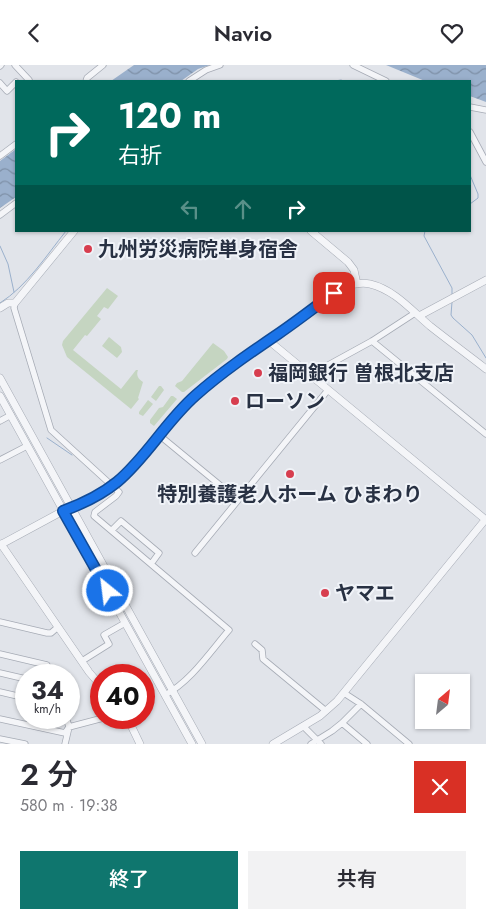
<!DOCTYPE html>
<html lang="ja">
<head>
<meta charset="utf-8">
<style>
  body { margin:0; font-family:Jost,"Noto Sans JP",sans-serif; background:#f2f2f3; color:#2b2b33; height:100vh; display:flex; flex-direction:column; font-size:19px; white-space:nowrap }
  * { box-sizing:border-box; margin:0 }
  p { font-size:16px; color:#7c7c81 }
  .icon { flex:none; width:28px; height:28px; fill:none; stroke:currentColor; stroke-width:2; stroke-linecap:round; stroke-linejoin:round }
  .map { position:relative; height:679px; overflow:hidden }
  .details { display:flex; flex-direction:column; background:#fff; flex:1 }
  .details>* { flex:none }
  .banner { position:absolute; left:15px; top:15px; width:456px; height:152px; border-radius:0px; box-shadow:0 1px 4px #0004; background:#00695c; color:#fff; overflow:hidden }
  .needle { width:32px; rotate:28deg }
  .fabs { position:absolute; left:415px; top:609px; display:grid; gap:10px }
  .fabs a { display:grid; place-items:center; width:55px; height:55px; border-radius:0px; background:#fff; box-shadow:0 1px 4px #0004; font-size:25px }
  .speed { position:absolute; left:15px; top:599px; display:flex; gap:10px; font-size:25px; font-weight:700; text-align:center }
  .speed>* { display:grid; place-content:center; width:65px; height:65px; border-radius:50%; background:#fff; box-shadow:0 1px 4px #0004; line-height:1 }
  .speed small { font-size:12px; font-weight:400 }
  .speed .limit { border:8px solid #d22; background:#fff; color:#111 }
  .pin { position:absolute; display:grid; place-items:center; width:42px; height:42px; color:#fff; margin:-21px; border-radius:10px; box-shadow:0 2px 8px #0006 }
  .me { position:absolute; width:55px; margin:-28px; rotate:331deg; stroke-linejoin:round; filter:drop-shadow(0 0 4px #0008) }
  .turn { display:flex; align-items:center; gap:18px; height:105px; padding:0 20px; font-size:22px }
  .turn .icon { width:65px; height:65px; stroke-width:2.5 }
  .turn b { display:block; font-size:35px; line-height:42px }
  .lanes { display:flex; align-items:center; height:48px; padding:0 20px; background:#0003; justify-content:center; gap:25px; direction:ltr }
  .lanes .off { opacity:.35 }
  .round { display:grid; place-items:center; flex:none; width:52px; height:52px; border-radius:0px; background:#f2f2f3 }
  .head { display:flex; align-items:center; justify-content:space-between; height:85px; padding:0 20px }
  h1 { font-size:30px; font-weight:600; line-height:38px }
  .primary-button { display:flex; gap:10px; margin-top:auto; padding:10px 20px }
  .primary-button a { flex:1; height:58px; border-radius:0px; background:#0f766e; color:#fff; font-size:20px; font-weight:600; line-height:58px; text-align:center }
  .primary-button a+a { background:#f2f2f3; color:#2b2b33 }
  header { display:flex; justify-content:space-between; align-items:center; height:65px; padding:0 20px; background:#fff; font-size:22px; font-weight:600 }
  .map>svg:first-child { display:block }
  .green { fill:#c5d5c1 }
  .water { fill:url(#water-waves) }
  .lines { fill:none; stroke-linecap:round; stroke-linejoin:round }
  .stream { stroke:#9ab0cc; stroke-width:1 }
  .minor-casing { stroke:#a6abb5; stroke-width:7 }
  .tertiary-casing { stroke:#a6abb5; stroke-width:8 }
  .minor { stroke:#f4f5f8; stroke-width:5.5 }
  .tertiary { stroke:#f4f5f8; stroke-width:7 }
  .route-casing { stroke:#114b97; stroke-width:12 }
  .route { stroke:#1a73e8; stroke-width:9 }
  .poi-dot { fill:#d73e4f; stroke:#f0f3f8; stroke-width:2 }
  .labels { text-anchor:middle; stroke-width:4; stroke-linejoin:round; paint-order:stroke }
  .poi-label { font-size:20px; font-weight:bold; fill:#283143; stroke:#f0f3f8; text-anchor:start }
</style>
</head>
<body>
<header><svg class="icon" aria-label="back" viewBox="0 0 24 24"><path d="M15 5l-7 7 7 7"/></svg>Navio<svg class="icon" aria-label="heart" viewBox="0 0 24 24"><path d="M12 20l-8-8c-3-5 5-10 8-4 3-6 11-1 8 4z"/></svg></header>
<div class="map">
<svg width="486" height="679" viewBox="0 0 486 679">
  <defs>
    <pattern id="water-waves" width="16" height="10" patternUnits="userSpaceOnUse" patternTransform="scale(1.25)"><rect width="16" height="10" fill="#9ab0cc"/><path d="M0 5q4-4 8 0t8 0" fill="none" stroke="#7e90a7"/></pattern>
  </defs>
  <rect width="100%" height="100%" fill="#e1e4ea"/>
  <!-- green -->
  <path class="green" d="M107 223 118 231 108 244 104 242 97 251 101 254 87 271 85 270 73 285 121 324 136 305H138C136 310 138 314 143 317L138 333 139 334 131 344 67 292 62 280 63 276Z
    M109 272 121 282 122 287 117 293 102 281Z
    M213 278 224 286 228 292 227 294 184 327H182L175 321 177 318 182 316Z
    M159 321H161L164 325 156 336 151 332Z
    M171 331H173L177 334 154 361 150 358V355L159 343 163 342Z
    M148 335 153 339 143 351 139 349V347Z"/>
  <!-- water -->
  <path class="water" d="M134 0H210L198 4 181 16H111Z
    M386 0H486V37L470 31V16H425Z
    M16 84V132L0 143V96Z"/>
  <g class="lines">
    <!-- stream -->
    <path class="stream" d="M335 16 341 15 344 16
      M470 110 478 129V133L470 139
      M425 166 424 171 452 223V231
      M0 181 8 199 14 227
      M452 237 451 250 453 253 472 270 486 293
      M0 238C27 221 46 191 66 166
      M47 373 72 390"/>
    <defs>
      <path id="minor" d="M15 0 29 15
        M353 0 386 16
        M0 1 1 0
        M86 16 87 13 103 0
        M189 16 206 5 220 0
        M0 18 7 26 16 17
        M470 42 486 45
        M470 67 486 97
        M0 91 16 79
        M0 150 16 138
        M15 238 14 243 51 365 119 427 116 431 95 447 94 451 229 565C210 587 191 616 165 630
        M372 276 486 369
        M310 310 372 276 415 248
        M0 356 11 350
        M159 370 238 435
        M0 395 27 381
        M112 465 121 456 159 488 151 499
        M195 488 328 325
        M0 557 47 568H51L58 562
        M255 579 262 585 263 594 326 646
        M0 589 47 600 51 610
        M82 596 109 579 104 570 125 558
        M0 608 26 614
        M0 627 26 633
        M344 628 361 639 409 679
        M0 654 65 668 69 662 107 652
        M342 658 367 679
        M303 661 321 679
        M0 674 25 679
        M65 679 69 662 66 652
        M311 679 332 666 342 658 361 639"/>
      <path id="tertiary" d="M311 166 348 197 354 205 357 219
        M0 243 8 238H15L74 166
        M419 251 486 215
        M268 275 486 455
        M0 313 202 679
        M0 331 192 679
        M1 479 89 607 101 621
        M0 480 63 446 87 436 112 421 131 404 178 348 195 331 237 297 334 228C344 222 357 216 370 219 395 225 412 246 430 261 449 276 468 290 486 304
        M127 652 140 679
        M273 679 320 651 337 636 485 455"/>
    </defs>
    <!-- minor casing -->
    <use href="#minor" class="minor-casing"/>
    <!-- tertiary casing -->
    <use href="#tertiary" class="tertiary-casing"/>
    <!-- minor -->
    <use href="#minor" class="minor"/>
    <!-- tertiary -->
    <use href="#tertiary" class="tertiary"/>
  </g>
  <g class="lines">
    <defs>
      <path id="route" d="M108 526 63 446C82 439 101 430 117 417 147 392 166 356 196 330 222 307 250 288 278 269 297 256 315 242 334 228"/>
    </defs>
    <!-- route casing -->
    <use href="#route" class="route-casing"/>
    <!-- route -->
    <use href="#route" class="route"/>
  </g>
  <!-- markers -->
  <g class="poi-dot">
    <circle cx="88" cy="184" r="5"/>
    <circle cx="258" cy="308" r="5"/>
    <circle cx="235" cy="336" r="5"/>
    <circle cx="290" cy="409" r="5"/>
    <circle cx="325" cy="528" r="5"/>
  </g>
  <g class="labels">
    <!-- poi labels -->
    <g class="poi-label">
      <text x="98" y="191">九州労災病院単身宿舎</text>
      <text x="268" y="315">福岡銀行 曽根北支店</text>
      <text x="245" y="343">ローソン</text>
      <text x="290" y="436" text-anchor="middle">特別養護老人ホーム ひまわり</text>
      <text x="335" y="535">ヤマエ</text>
    </g>
  </g>
</svg>
<div class="fabs">
<a><svg class="needle" viewBox="-14 -14 28 28"><path d="M0-13l5 13h-10z" fill="#e53935"/><path d="M0 13l5-13h-10z" fill="#7c7c81"/></svg></a>
</div>
<div class="speed"><div>34<small>km/h</small></div><div class="limit">40</div></div>
<div class="pin" style="left:334px;top:228px;background:#d93025"><svg class="icon" aria-label="arrive" viewBox="0 0 24 24"><path d="M6 21V4h12l-3 4 3 4H6"/></svg></div>
<svg class="me" style="left:108px;top:526px" viewBox="-20 -20 40 40"><circle r="17" fill="#1a73e8" stroke="#fff" stroke-width="3"/><path d="M0-11L8 9 0 5-8 9z" fill="#fff"/></svg>
<div class="banner">
<div class="turn"><svg class="icon" aria-label="right" viewBox="0 0 24 24"><path d="M7 20v-9h11M14 6l5 5-5 5"/></svg><div><b>120 m</b>右折</div></div>
<div class="lanes"><svg class="icon off" aria-label="left" viewBox="0 0 24 24"><path d="M17 20v-9H6M10 6l-5 5 5 5"/></svg><svg class="icon off" aria-label="ahead" viewBox="0 0 24 24"><path d="M12 20V5M6 11l6-6 6 6"/></svg><svg class="icon" aria-label="right" viewBox="0 0 24 24"><path d="M7 20v-9h11M14 6l5 5-5 5"/></svg></div>
</div>
</div>
<section class="details">
<div class="head"><div><h1>2 分</h1><p>580 m · 19:38</p></div><a class="round" style="background:#d93025;color:#fff"><svg class="icon" aria-label="close" viewBox="0 0 24 24"><path d="M6 6l12 12M18 6L6 18"/></svg></a></div>
<div class="primary-button"><a>終了</a><a>共有</a></div>
</section>
</body>
</html>
